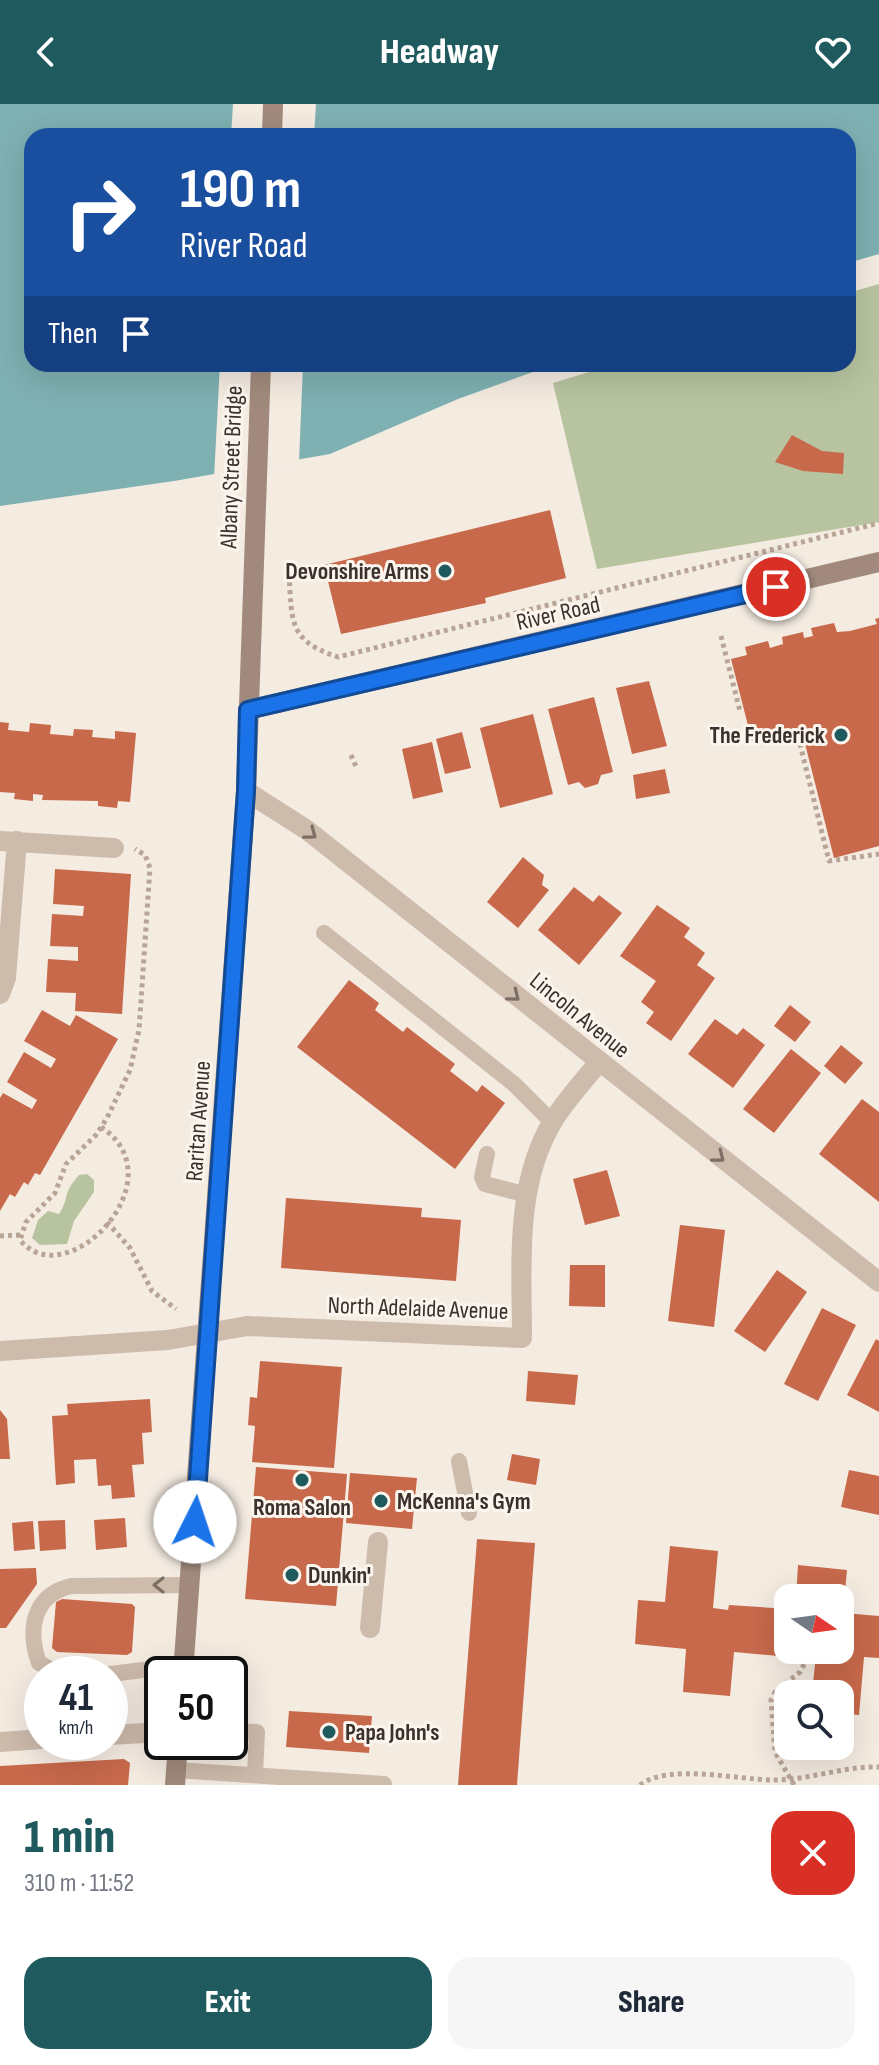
<!DOCTYPE html>
<html lang="en">
<head>
<meta charset="utf-8">
<style>
  body { margin:0; font-family:"Sofia Sans Condensed",sans-serif; background:#f6f6f7; color:#1f2937; height:100vh; display:flex; flex-direction:column; font-size:30px; white-space:nowrap }
  * { box-sizing:border-box; margin:0 }
  p { font-size:26px; color:#747a83 }
  .icon { flex:none; width:44px; height:44px; fill:none; stroke:currentColor; stroke-width:2; stroke-linecap:round; stroke-linejoin:round }
  .map { position:relative; height:1681px; overflow:hidden }
  .details { display:flex; flex-direction:column; background:#fff; flex:1 }
  .details>* { flex:none }
  .guide { position:absolute; left:24px; top:24px; width:832px; height:244px; border-radius:24px; box-shadow:0 8px 32px #0002; background:#1a4fa0; color:#fff; overflow:hidden }
  .needle { width:52px; rotate:103deg }
  .fabs { position:absolute; left:774px; top:1480px; display:grid; gap:16px }
  .fabs a { display:grid; place-items:center; width:80px; height:80px; border-radius:16px; background:#fff; box-shadow:0 8px 32px #0002; font-size:40px }
  .speed { position:absolute; left:24px; top:1552px; display:flex; gap:16px; font-size:40px; font-weight:700; text-align:center }
  .speed>* { display:grid; place-content:center; width:104px; height:104px; border-radius:50%; background:#fff; box-shadow:0 8px 32px #0002; line-height:1 }
  .speed small { font-size:20px; font-weight:400 }
  .speed .limit { border:4px solid #111; border-radius:12px; background:#fff; color:#111 }
  .pin { position:absolute; display:grid; place-items:center; width:68px; height:68px; color:#fff; margin:-34px; border:4px solid #fff; border-radius:50%; box-shadow:0 2px 8px #0007 }
  .me { position:absolute; width:88px; margin:-44px; rotate:4deg; stroke-linejoin:round; filter:drop-shadow(0 0 6px #0008) }
  .turn { display:flex; align-items:center; gap:28px; height:168px; padding:0 24px; font-size:36px }
  .turn .icon { width:104px; height:104px; stroke-width:2.5 }
  .turn b { display:block; font-size:56px; line-height:68px }
  .then { display:flex; align-items:center; height:76px; padding:0 24px; background:#0003; gap:16px; font-size:30px }
  .round { display:grid; place-items:center; flex:none; width:84px; height:84px; border-radius:24px; background:#f6f6f7 }
  .head { display:flex; align-items:center; justify-content:space-between; height:136px; padding:0 24px }
  h1 { font-size:48px; font-weight:800; line-height:60px; color:#1f5a5e }
  .cta { display:flex; gap:16px; margin-top:auto; padding:16px 24px }
  .cta a { flex:1; height:92px; border-radius:24px; background:#1f5a5e; color:#fff; font-size:32px; font-weight:800; line-height:92px; text-align:center }
  .cta a+a { background:#f6f6f7; color:#1f2937 }
  header { display:flex; justify-content:space-between; align-items:center; height:104px; padding:0 24px; background:#1f5a5e; color:#fff; font-size:36px; font-weight:800 }
  .map>svg:first-child { display:block }
  .green { fill:#b8c4a0 }
  .water { fill:#7fb0b2 }
  .pier { fill:#f4ebe1 }
  .building { fill:#c8694b }
  .lines { fill:none; stroke-linecap:round; stroke-linejoin:round }
  .path { stroke:#b9a596; stroke-width:5; stroke-dasharray:4 4; stroke-linecap:butt }
  .lane { stroke:#cdbbac; stroke-width:16 }
  .street { stroke:#cdbbac; stroke-width:20 }
  .secondary { stroke:#a18a7d; stroke-width:20 }
  .oneway { stroke:#7d6f65 }
  .route-casing { stroke:#114b97; stroke-width:20 }
  .route { stroke:#1a73e8; stroke-width:14 }
  .poi-dot { fill:#1f5a5e; stroke:#fbf5ee; stroke-width:3 }
  .labels { text-anchor:middle; stroke-width:6; stroke-linejoin:round; paint-order:stroke }
  .street-label { font-size:24px; fill:#3b302b; stroke:#fbf5ee }
  .poi-label { font-size:24px; font-weight:bold; fill:#3b302b; stroke:#fbf5ee; text-anchor:start }
</style>
</head>
<body>
<header><svg class="icon" aria-label="back" viewBox="0 0 24 24"><path d="M15 5l-7 7 7 7"/></svg>Headway<svg class="icon" aria-label="heart" viewBox="0 0 24 24"><path d="M12 20l-8-8c-3-5 5-10 8-4 3-6 11-1 8 4z"/></svg></header>
<div class="map">
<svg width="879" height="1681" viewBox="0 0 879 1681">
  <rect width="100%" height="100%" fill="#f4ebe1"/>
  <!-- green -->
  <path class="green" d="M879 180V418L597 465 553 279 615 260H848V189Z
    M87 1070 94 1076V1088L74 1117 67 1140 40 1141 32 1134 38 1116 48 1107 59 1110C70 1093 62 1090 79 1071Z"/>
  <!-- water -->
  <path class="water" d="M0 0H879V150L848 159V32H32V260H555L458 295 330 350 174 377 0 402Z"/>
  <!-- pier -->
  <path class="pier" d="M233 0H316L314 32H231Z
    M220 260H303L299 359 214 374Z"/>
  <!-- building -->
  <path class="building" d="M792 331 822 347 844 349 843 370 803 367 775 358Z
    M550 406 566 474 485 494 486 499 341 530 324 461Z
    M879 514V742L834 754 801 624 752 637 731 555 747 551 745 543 768 537 770 544 783 540 782 533 803 528 804 534 813 532 811 524 834 519 837 528 850 527 877 520 875 515Z
    M649 577 667 642 632 650 616 584Z
    M594 593 613 668 601 671 598 680 585 684 579 678 568 681 548 605Z
    M533 610 553 690 500 704 480 624Z
    M0 618 9 619 8 626 29 628 30 619 51 621 50 630 73 632 74 625 93 626 92 633 115 635V627L136 629 130 698 118 697 117 704 98 702V697L42 696 43 691 33 690V697L14 695 15 689 0 688Z
    M462 628 471 664 445 670 436 635Z
    M432 638 443 688 413 695 402 645Z
    M665 665 670 689 636 695 633 671Z
    M523 753 544 771 542 781 549 786 518 824 487 798Z
    M55 765 131 770 122 910 75 907 76 889 46 888 48 855 78 857V843L50 842 52 810 83 812 84 802 53 800Z
    M574 783 593 798 599 791 622 809 579 861 538 826Z
    M657 801 690 824 684 833 705 849 697 861 715 874 671 937 646 919 654 908 641 898 656 877 620 852Z
    M349 876 379 899 375 906 403 928 407 923 455 960 450 967 477 988 482 981 505 999 455 1065 297 943Z
    M790 901 811 918 795 938 774 922Z
    M42 906 70 922 76 911 118 935 40 1071 35 1069 28 1081 24 1078 15 1093 10 1090 0 1107V994L3 989 32 1005 37 996 7 978 24 948 51 964 56 955 24 937Z
    M715 915 737 931 743 924 765 941 733 984 688 950Z
    M841 941 863 959 845 980 824 962Z
    M791 945 821 969 774 1029 743 1005Z
    M862 995 879 1008V1098L819 1050Z
    M607 1066 620 1112 585 1121 573 1075Z
    M286 1094 422 1104 421 1113 461 1116 456 1177 281 1164Z
    M680 1121 725 1126 714 1223 668 1217Z
    M570 1161H605V1203L569 1202Z
    M777 1166 807 1188 765 1248 734 1227Z
    M822 1204 856 1221 818 1297 784 1280Z
    M876 1235 879 1237V1308L847 1291Z
    M260 1257 342 1263 334 1364 252 1358 255 1322 248 1321 250 1293 257 1294Z
    M528 1267 578 1271 575 1301 526 1297Z
    M150 1295 152 1328 142 1329 144 1360 132 1361 135 1393 112 1395 111 1381 98 1382 96 1355 74 1356 75 1379 56 1381 52 1312 68 1311 67 1300Z
    M0 1306 7 1315 10 1355H0Z
    M512 1350 540 1355 536 1381 507 1376Z
    M256 1363 347 1370 336 1502 245 1495Z
    M849 1366 879 1372V1411L841 1403Z
    M350 1369 417 1374 412 1425 346 1419Z
    M125 1414 127 1443 96 1446 94 1416Z
    M65 1416 66 1445 40 1447 38 1417Z
    M33 1417 35 1445 14 1447 12 1419Z
    M477 1435 535 1439 517 1681H458Z
    M670 1442 718 1447 713 1504 728 1506 729 1501 788 1505V1546H840V1494H796L798 1461 847 1466 843 1509 879 1512V1554L864 1553 859 1611 840 1609V1590H812L816 1550 802 1549 801 1554 734 1548 730 1592 683 1588 686 1545 635 1540 638 1496 665 1498Z
    M36 1464 37 1480 6 1524H0V1465Z
    M62 1495 132 1500 135 1503 132 1548 127 1551 57 1548 52 1544 56 1498Z
    M289 1607 372 1612 369 1649 286 1643Z
    M124 1655 130 1659 128 1681H0V1662Z"/>
  <g class="lines">
    <!-- path -->
    <path class="path" d="M289 470C292 517 288 537 338 553L879 419
      M721 532 740 607
      M798 632 829 757 879 750
      M351 651 357 665
      M101 1023C180 1075 66 1193 20 1136L26 1118 55 1089 66 1060 96 1031 107 1014 130 966 139 926 150 764 145 751 135 745
      M107 1118 130 1144 152 1187 176 1205
      M0 1132 21 1131
      M640 1681C669 1659 738 1676 774 1676 810 1676 843 1662 879 1663
      M794 1681 775 1648 771 1596 775 1588 800 1568 810 1549"/>
    <!-- lane -->
    <path class="lane" d="M324 829 514 980 552 1018
      M487 1050 482 1073 485 1080 528 1091
      M459 1357 469 1409
      M60 1570 39 1559C27 1526 33 1491 71 1482L190 1481
      M110 1570 184 1561
      M230 1627 257 1628 255 1670
      M176 1666 384 1680"/>
    <!-- street -->
    <path class="street" d="M246 687 307 726 879 1178
      M0 737 114 744
      M0 890 6 874 17 737
      M0 1247 168 1236 247 1222 522 1234C522 1163 514 1081 553 1017 565 997 583 978 598 959
      M370 1524 378 1438
      M110 1631 162 1628
      M0 1638 42 1635"/>
    <!-- secondary -->
    <path class="secondary" d="M272 32 273 0
      M248 606 879 458
      M183 1570 246 687 261 260
      M175 1681 178 1638"/>
  </g>
  <!-- one-way arrows -->
  <defs><path id="oneway-chevron" d="M-2-3.5L2.5 0L-2 3.5" fill="none" stroke-width="1.6" stroke-linecap="round" stroke-linejoin="round" transform="scale(2)"/></defs>
  <g class="oneway">
    <use href="#oneway-chevron" transform="translate(311 730) rotate(37)"/>
    <use href="#oneway-chevron" transform="translate(514 892) rotate(39)"/>
    <use href="#oneway-chevron" transform="translate(719 1053) rotate(38)"/>
    <use href="#oneway-chevron" transform="translate(159 1481) rotate(180)"/>
  </g>
  <g class="lines">
    <defs>
      <path id="route" d="M195 1418 246 687 248 606 776 483"/>
    </defs>
    <!-- route casing -->
    <use href="#route" class="route-casing"/>
    <!-- route -->
    <use href="#route" class="route"/>
  </g>
  <!-- markers -->
  <g class="poi-dot">
    <circle cx="445" cy="467" r="8"/>
    <circle cx="841" cy="631" r="8"/>
    <circle cx="302" cy="1376" r="8"/>
    <circle cx="381" cy="1397" r="8"/>
    <circle cx="292" cy="1471" r="8"/>
    <circle cx="329" cy="1628" r="8"/>
  </g>
  <g class="labels">
    <!-- street labels -->
    <g class="street-label">
      <text transform="translate(231 363) rotate(-88)" y="8">Albany Street Bridge</text>
      <text transform="translate(558 509) rotate(-13)" y="8">River Road</text>
      <text transform="translate(580 911) rotate(39)" y="8">Lincoln Avenue</text>
      <text transform="translate(198 1017) rotate(-86)" y="8">Raritan Avenue</text>
      <text transform="translate(418 1204) rotate(2)" y="8">North Adelaide Avenue</text>
    </g>
    <!-- poi labels -->
    <g class="poi-label">
      <text x="429" y="475" text-anchor="end">Devonshire Arms</text>
      <text x="825" y="639" text-anchor="end">The Frederick</text>
      <text x="397" y="1405">McKenna's Gym</text>
      <text x="302" y="1411" text-anchor="middle">Roma Salon</text>
      <text x="308" y="1479">Dunkin'</text>
      <text x="345" y="1636">Papa John's</text>
    </g>
  </g>
</svg>
<div class="fabs">
<a><svg class="needle" viewBox="-14 -14 28 28"><path d="M0-13l5 13h-10z" fill="#e53935"/><path d="M0 13l5-13h-10z" fill="#747a83"/></svg></a>
<a><svg class="icon" aria-label="search" viewBox="0 0 24 24"><circle cx="10" cy="10" r="6"/><path d="M15 15l6 6"/></svg></a>
</div>
<div class="speed"><div>41<small>km/h</small></div><div class="limit">50</div></div>
<div class="pin" style="left:776px;top:483px;background:#d93025"><svg class="icon" aria-label="arrive" viewBox="0 0 24 24"><path d="M6 21V4h12l-3 4 3 4H6"/></svg></div>
<svg class="me" style="left:195px;top:1418px" viewBox="-20 -20 40 40"><circle r="19" fill="#fff"/><path d="M0-13L10 11 0 6-10 11z" fill="#1a73e8"/></svg>
<div class="guide">
<div class="turn"><svg class="icon" aria-label="right" viewBox="0 0 24 24"><path d="M7 20v-9h11M14 6l5 5-5 5"/></svg><div><b>190 m</b>River Road</div></div>
<div class="then">Then<svg class="icon" aria-label="arrive" viewBox="0 0 24 24"><path d="M6 21V4h12l-3 4 3 4H6"/></svg></div>
</div>
</div>
<section class="details">
<div class="head"><div><h1>1 min</h1><p>310 m · 11:52</p></div><a class="round" style="background:#d93025;color:#fff"><svg class="icon" aria-label="close" viewBox="0 0 24 24"><path d="M6 6l12 12M18 6L6 18"/></svg></a></div>
<div class="cta"><a>Exit</a><a>Share</a></div>
</section>
</body>
</html>
